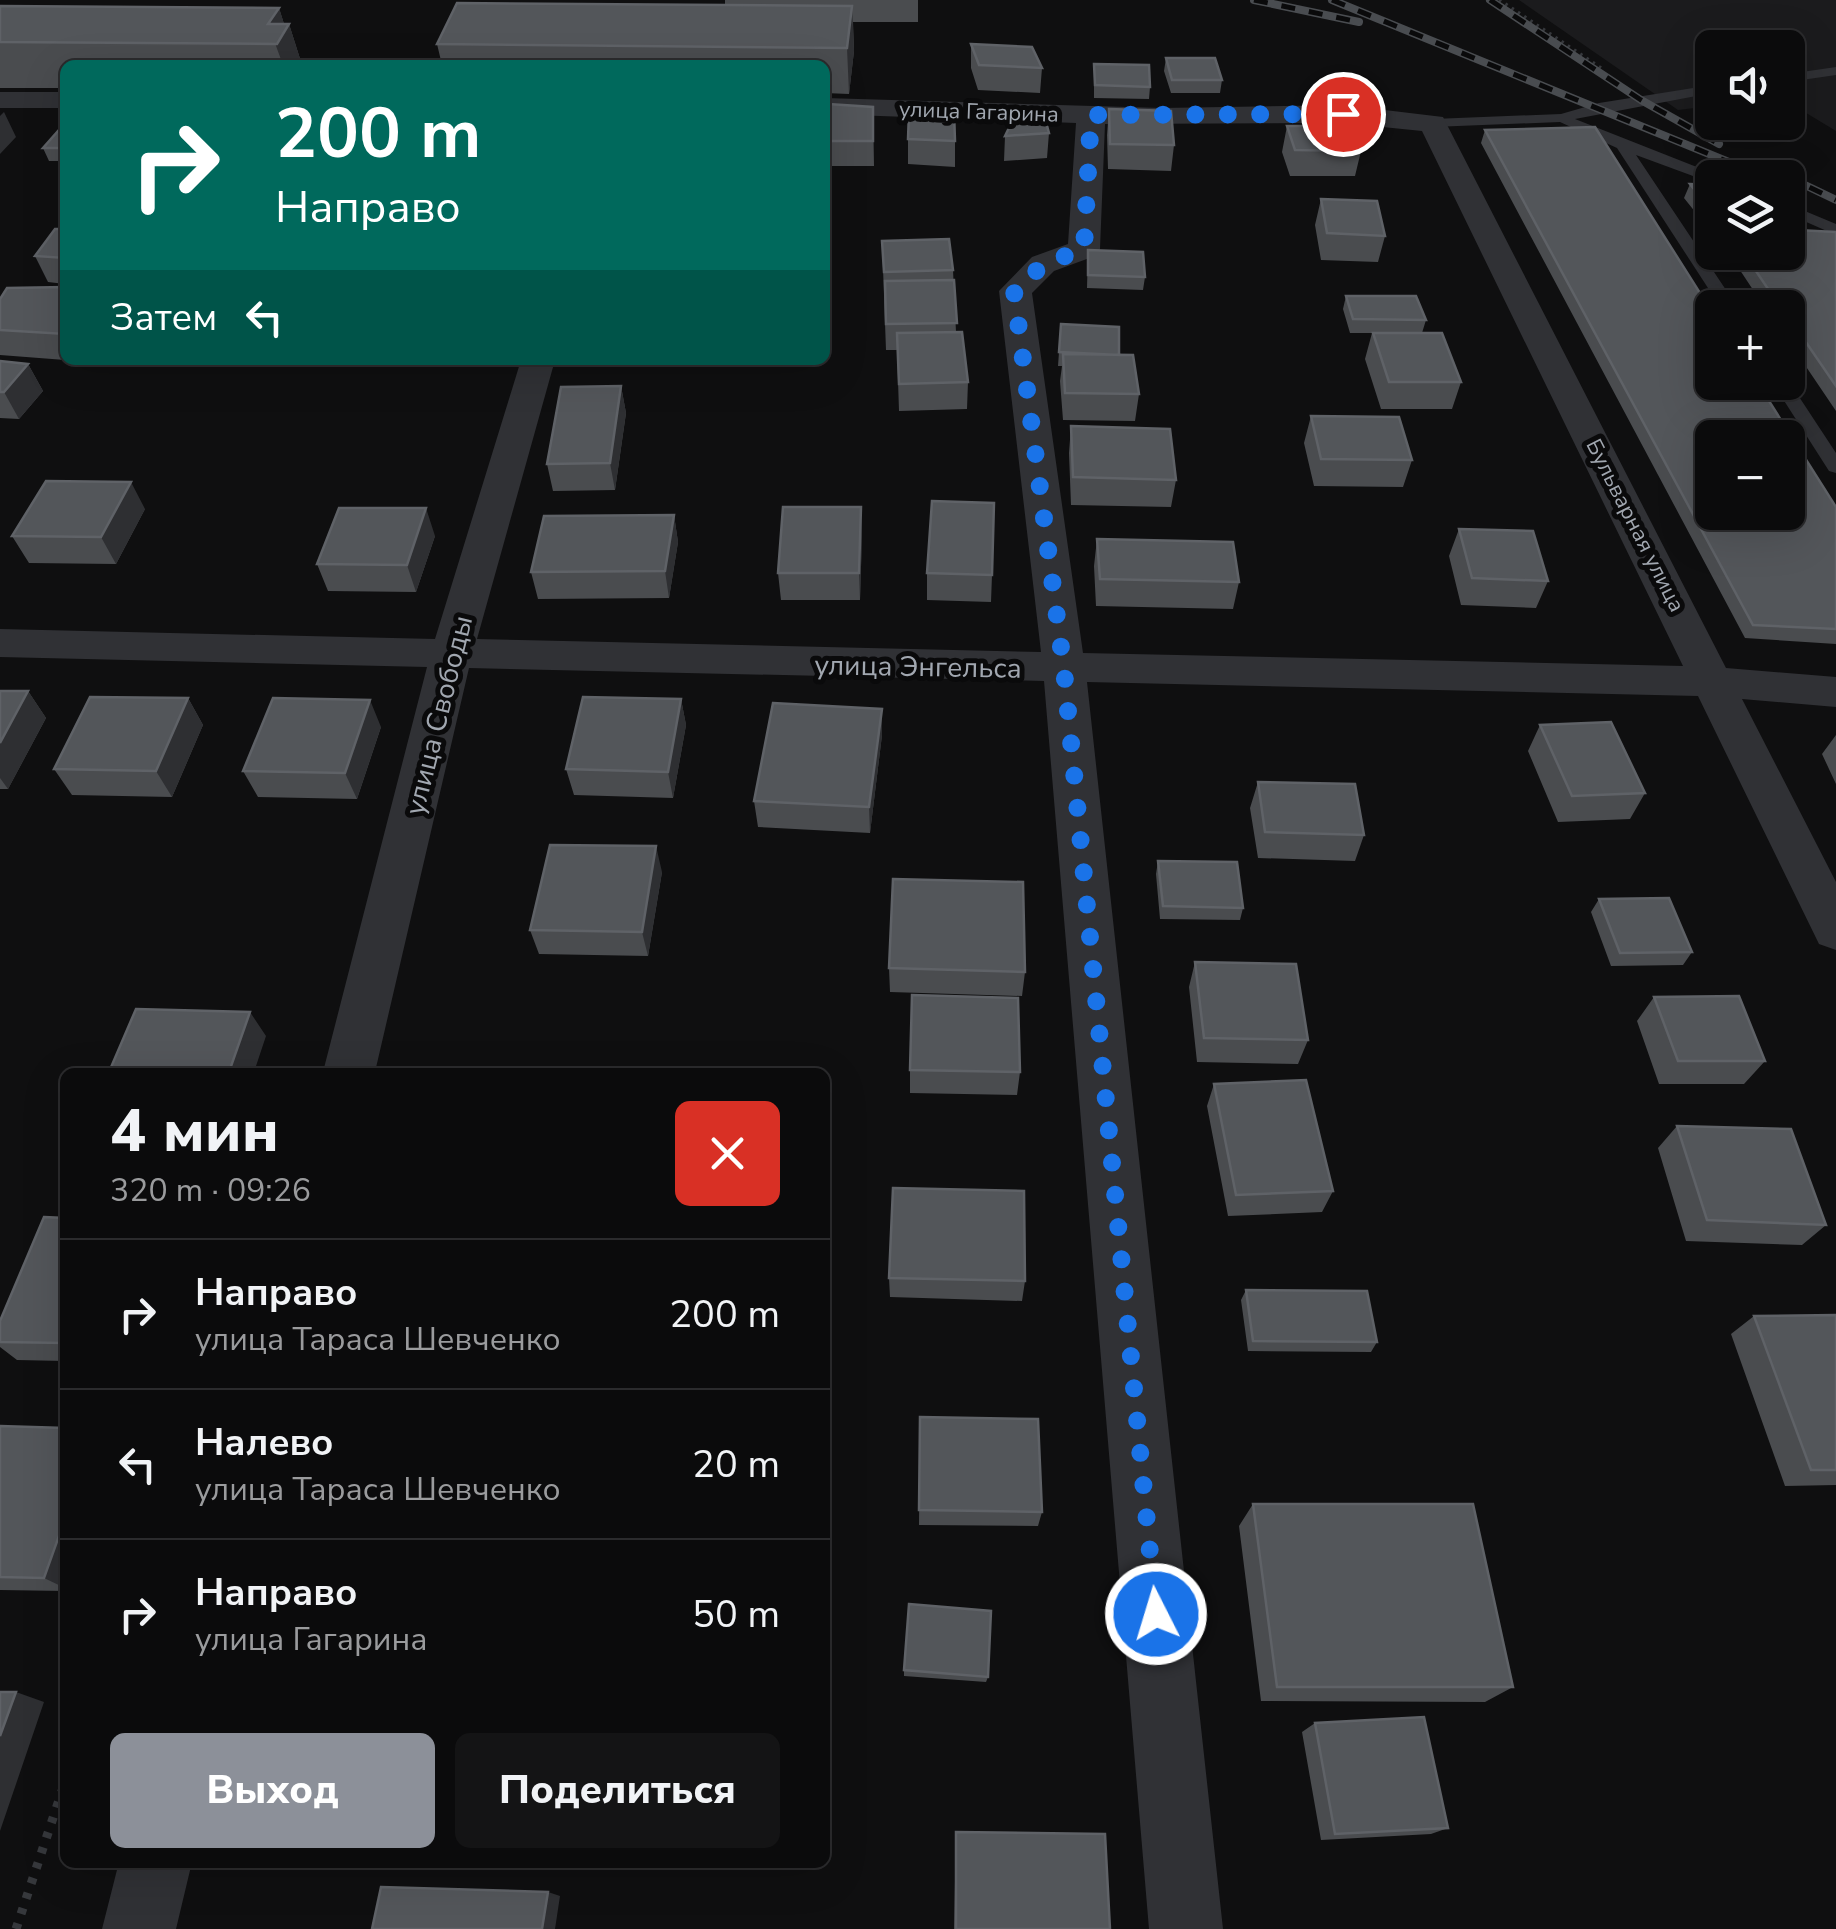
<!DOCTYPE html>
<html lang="ru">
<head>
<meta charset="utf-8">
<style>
  body { margin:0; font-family:"Nunito Sans",sans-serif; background:#141415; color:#f1f3f6; height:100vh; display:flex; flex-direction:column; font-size:38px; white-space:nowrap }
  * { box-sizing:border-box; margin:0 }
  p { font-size:32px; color:#9a9b9d }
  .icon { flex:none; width:55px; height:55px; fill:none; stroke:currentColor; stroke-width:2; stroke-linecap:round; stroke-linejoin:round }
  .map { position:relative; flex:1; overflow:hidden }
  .sheet { position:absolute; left:60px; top:1068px; width:770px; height:800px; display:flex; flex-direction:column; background:#0b0b0c; border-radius:15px; box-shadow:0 10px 40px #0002,0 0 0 2px #2b2b2d }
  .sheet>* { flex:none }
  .top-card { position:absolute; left:60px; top:60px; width:770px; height:305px; border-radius:15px; box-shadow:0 10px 40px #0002,0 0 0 2px #2b2b2d; background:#00695c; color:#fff; overflow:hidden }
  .controls { position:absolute; left:1695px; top:30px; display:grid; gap:20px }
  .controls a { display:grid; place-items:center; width:110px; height:110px; border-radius:15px; background:#0b0b0c; box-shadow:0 10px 40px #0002,0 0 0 2px #2b2b2d; font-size:50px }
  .pin { position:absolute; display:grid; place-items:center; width:85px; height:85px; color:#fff; margin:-42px; border:5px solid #fff; border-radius:50%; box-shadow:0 2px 10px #0007 }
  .me { position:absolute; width:110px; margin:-55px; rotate:355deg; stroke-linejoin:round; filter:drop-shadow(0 0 8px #0008) }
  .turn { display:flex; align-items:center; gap:35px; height:210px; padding:0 50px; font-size:45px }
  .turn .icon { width:130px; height:130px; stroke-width:2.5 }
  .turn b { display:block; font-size:70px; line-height:85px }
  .then { display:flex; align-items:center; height:95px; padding:0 50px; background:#0003; gap:20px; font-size:38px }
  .round { display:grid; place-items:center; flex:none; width:105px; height:105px; border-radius:15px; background:#141415 }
  .overview { display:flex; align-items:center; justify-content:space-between; height:170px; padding:0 50px }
  h1 { font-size:60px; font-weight:800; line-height:75px }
  .action { display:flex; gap:20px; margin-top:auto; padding:20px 50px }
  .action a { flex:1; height:115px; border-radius:15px; background:#8c9099; color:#fff; font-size:40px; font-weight:800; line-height:115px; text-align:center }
  .action a+a { background:#141415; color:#f1f3f6 }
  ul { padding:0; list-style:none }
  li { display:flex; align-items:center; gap:30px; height:150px; padding:0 50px; border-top:2px solid #2b2b2d }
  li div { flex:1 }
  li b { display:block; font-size:38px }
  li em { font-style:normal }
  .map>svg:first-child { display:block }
  .built { fill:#1b1b1d }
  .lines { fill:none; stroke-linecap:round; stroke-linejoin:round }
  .path-far1 { stroke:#36383c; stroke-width:4; stroke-dasharray:2.5 5; stroke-linecap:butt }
  .path { stroke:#36383c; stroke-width:9; stroke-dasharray:6 10; stroke-linecap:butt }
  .lane { fill:#303135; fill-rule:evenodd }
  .street { fill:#303135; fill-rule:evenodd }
  .rail-casing { stroke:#494c50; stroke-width:8 }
  .rail { stroke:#0a0a0b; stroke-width:5; stroke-dasharray:14; stroke-linecap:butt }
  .wall { fill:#4a4c4f }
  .shaded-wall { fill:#2e2f32 }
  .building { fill:#53565a; stroke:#5f6267; stroke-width:2.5; fill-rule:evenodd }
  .route { stroke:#1a73e8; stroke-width:18; stroke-dasharray:0 32.4 }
  .labels { text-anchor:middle; stroke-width:10; stroke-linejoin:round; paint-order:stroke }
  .far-street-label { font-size:22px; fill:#a1a7b0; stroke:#0a0a0b }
  .street-label { font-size:28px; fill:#a1a7b0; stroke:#0a0a0b }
</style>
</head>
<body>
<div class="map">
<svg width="1836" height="1929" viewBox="0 0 1836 1929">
  <rect width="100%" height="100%" fill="#0f0f10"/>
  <!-- built -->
  <path class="built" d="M1519 0H1836V131L1788 102V48H1712V106L1678 110Z"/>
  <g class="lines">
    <!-- path-far1 -->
    <path class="path-far1" d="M1499 0 1602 69"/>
    <!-- path -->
    <path class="path" d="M16 1929 65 1782"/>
    <!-- lane -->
    <path class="lane" d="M1836 67V75L1788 82V74Z
      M1712 85V93L1575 119 1717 175 1712 183 1636 155 1738 308H1721L1617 148 1560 122 1433 127 1426 123 1433 119 1561 114 1599 103Z
      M1788 204 1836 224V235L1788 214Z
      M1788 380 1836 453V473L1829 471 1772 382Z"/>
    <!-- street -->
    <path class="street" d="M0 92H65V108H0Z
      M825 98 1161 108 1343 105 1443 117 1726 668 1836 677V707L1742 699 1836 882V950L1819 944 1698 696 1087 682 1223 1929H1149L1044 681 469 668 375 1072H323L427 667 0 657V629L435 639 521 360H555L477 639 1041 652 999 291 1032 257 1068 244 1076 123 825 114ZM1343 123 1422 131 1683 666 1083 653 1032 293 1054 271 1095 256 1100 249 1105 124Z
      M119 1862H192L176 1929H102Z"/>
    <defs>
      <path id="rail" d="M1254 0 1359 22
        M1332 0 1768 178
        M1490 0 1641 100 1719 144
        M1759 163 1836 200"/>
    </defs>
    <!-- rail casing -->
    <use href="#rail" class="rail-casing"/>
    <!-- rail -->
    <use href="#rail" class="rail"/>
  </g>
  <!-- wall -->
  <path class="wall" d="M725 0H918V22H853L854 51 849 94 825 93V65H442L437 44 725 5Z
    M0 6 279 8 284 24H289L302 65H65V88H0Z
    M971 44 1042 68 1040 93 978 90 971 68Z
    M1166 58 1222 80 1220 93H1171L1164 71Z
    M1094 64 1150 87 1149 99 1094 98Z
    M873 107 874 166H825V125Z
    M1109 109 1174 145 1171 171 1108 169 1107 135Z
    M65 123V161H49L43 148Z
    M1287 126 1361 151 1355 176H1290L1282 152Z
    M1485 130 1836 507V644L1745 638 1481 143Z
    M1049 133 1047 158 1004 161 1005 136Z
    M908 139 955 141V167L908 164Z
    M1690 184 1712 185V233L1684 198Z
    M1321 199 1385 236 1378 262 1321 260 1315 225Z
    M65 229V284L48 282 35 256Z
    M1797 230 1836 232V411L1788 340V308H1765L1728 252H1788Z
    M882 241 953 270 956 332 968 382 967 409 899 411 897 350H886Z
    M1088 250 1145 277 1143 290 1087 288Z
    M65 287V360L0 355V299Z
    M1346 296 1426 320 1422 333 1461 382 1452 409H1381L1365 359 1372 333H1350L1343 309Z
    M1061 324 1119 355 1139 394 1135 421 1063 420 1060 381 1062 366H1058Z
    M66 360H108L107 363Z
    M322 360H415L413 366 325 367Z
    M0 361 28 364 43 391 19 419 0 418Z
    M621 386 626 413 615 490 553 491 547 464Z
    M1311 416 1412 460 1403 487 1314 486 1304 443Z
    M1071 426 1176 480 1171 507 1071 505 1069 453Z
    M145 509 116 564 29 563 12 536Z
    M674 515 678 542 669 598 538 599 531 572Z
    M1459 529 1548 581 1536 608 1461 605 1449 556Z
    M862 534 860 600H781L778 573Z
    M435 536 416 592 328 591 317 564Z
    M1097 539 1239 582 1233 609 1096 606 1094 566Z
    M927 573 992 575 991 602 927 600Z
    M0 691H28L46 718 8 789H0Z
    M188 698 203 725 172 797 72 795 54 769Z
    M681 699 686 725 673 798 574 795 566 769Z
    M882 709V735L870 833 758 827 754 801Z
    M1540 725 1645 793 1630 819 1558 822 1528 751Z
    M381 727 357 799 258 797 243 771Z
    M1836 735V784L1822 754Z
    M1258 782 1364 835 1355 861 1258 858 1250 808Z
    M1158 861 1243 908 1240 920 1160 919 1156 874Z
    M662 872 648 956 539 954 530 930Z
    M1599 899 1692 952 1683 965 1611 966 1591 912Z
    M1195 962 1308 1040 1298 1064 1197 1062 1189 987Z
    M889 968 1025 972 1022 996 890 992Z
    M1654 997 1765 1061 1744 1084H1659L1637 1021Z
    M910 1070 1020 1072 1017 1095 910 1093Z
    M1214 1084 1333 1191 1322 1212 1228 1216 1207 1106Z
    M1677 1126 1826 1225 1802 1245 1686 1241 1658 1148Z
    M65 1218V1361L17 1360 0 1347V1321Z
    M889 1278 1025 1281 1022 1301 890 1297Z
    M1246 1290 1377 1342 1371 1352 1248 1351 1241 1300Z
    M1836 1315V1485L1785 1486 1731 1334 1754 1316Z
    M920 1417 1042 1512 1038 1526 919 1525Z
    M0 1426 65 1428V1591L0 1590Z
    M1253 1504 1513 1687 1485 1702 1261 1701 1239 1526Z
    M904 1670 988 1677 986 1682 904 1676Z
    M1315 1723 1448 1828 1431 1834 1321 1840 1302 1732Z
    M956 1832 1110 1929H954Z"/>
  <!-- shaded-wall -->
  <path class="shaded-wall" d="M852 6 854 51 849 94 847 48Z
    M279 8 286 30 289 24 302 65H283L268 24Z
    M4 112 16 137 0 154V116Z
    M28 364 43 391 19 419 4 392Z
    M621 386 626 413 615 490 610 463Z
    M131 482 145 509 116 564 101 537Z
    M861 507 862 534 860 600 859 573Z
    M426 508 435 536 416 592 407 565Z
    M674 515 678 542 669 598 665 571Z
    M28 691 46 718 8 789 0 778V743Z
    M188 698 203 725 172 797 156 771Z
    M681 699 686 725 673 798 668 772Z
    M370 700 381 727 357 799 345 773Z
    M882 709V735L870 833 869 807Z
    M656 846 662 872 648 956 642 932Z
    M250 1012 266 1036 254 1072H229Z
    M65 1519V1588L44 1578Z
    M16 1692 44 1702 0 1831V1736Z
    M548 1892 560 1896 555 1929H542Z"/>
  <!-- building -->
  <path class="building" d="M457 3 852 6 847 48 437 44Z
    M0 6 279 8 268 24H289L277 44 0 42Z
    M971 44 1032 47 1042 68 979 65Z
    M1166 58H1215L1222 80H1172Z
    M1094 64 1149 65 1150 87 1095 85Z
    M828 104 873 107V141H825V125Z
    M1018 109 1043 111 1049 133 1005 136Z
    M1109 109 1171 111 1174 145 1110 144Z
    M954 111 955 141 908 139 909 112Z
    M65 123V148H43Z
    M1287 126H1352L1361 151 1295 150Z
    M1595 127 1712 312V382H1757L1836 507V629L1753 625 1485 130ZM1712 438H1788V512H1712Z
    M1690 184 1712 185V212Z
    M1321 199 1377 201 1385 236 1327 233Z
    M1788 218 1797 230 1836 232V386L1788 316V308H1781L1743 252H1788Z
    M55 229H65V258L35 256Z
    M949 239 953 270 884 272 882 241Z
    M1088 250 1143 252 1145 277 1088 275Z
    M954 280 957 323 886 324 885 281Z
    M65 287V334L0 330V299L7 288Z
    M1346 296H1416L1426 320 1353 319Z
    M1061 324 1119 327V355L1059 352Z
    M962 332 968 382 899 384 897 333Z
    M1373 333H1442L1461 382H1389Z
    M1063 354 1133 355 1139 394 1065 393Z
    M0 361 28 364 4 392H0Z
    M621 386 610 463 547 464 561 387Z
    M1311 416 1399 417 1412 460 1321 459Z
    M1071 426 1170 429 1176 480 1073 477Z
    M46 481 131 482 101 537 12 536Z
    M932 501 994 503 992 575 927 573Z
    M783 507H861L859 573H778Z
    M339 508H426L407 565 317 564Z
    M674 515 665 571 531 572 544 516Z
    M1459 529 1533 531 1548 581 1472 578Z
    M1097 539 1233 542 1239 582 1100 579Z
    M0 691H28L0 743Z
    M90 697 188 698 156 771 54 769Z
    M583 697 681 699 668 772 566 769Z
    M273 698 370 700 345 773 243 771Z
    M773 703 882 709 869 807 754 801Z
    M1611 722 1645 793 1572 796 1540 725Z
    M1258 782 1355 784 1364 835 1265 832Z
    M550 845 656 846 642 932 530 930Z
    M1158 861 1237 862 1243 908 1163 906Z
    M893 879 1023 882 1025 972 889 968Z
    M1669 898 1692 952 1620 953 1599 899Z
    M1195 962 1296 964 1308 1040 1204 1038Z
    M912 995 1018 998 1020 1072 910 1070Z
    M1739 996 1765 1061H1678L1654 997Z
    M136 1009 250 1012 229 1072H109Z
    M1306 1080 1333 1191 1236 1195 1214 1084Z
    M1677 1126 1791 1129 1826 1225 1707 1220Z
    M893 1188 1024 1191 1025 1281 889 1278Z
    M44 1217 65 1218V1343L0 1342V1321Z
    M1246 1290 1367 1291 1377 1342 1253 1341Z
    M1836 1315V1470H1811L1754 1316Z
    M920 1417 1038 1419 1042 1512 919 1510Z
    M0 1426 65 1428V1519L44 1578 0 1577Z
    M1253 1504H1473L1513 1687H1277Z
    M909 1604 991 1611 988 1677 904 1670Z
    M0 1692H16L0 1736Z
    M1424 1717 1448 1828 1335 1834 1315 1723Z
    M956 1832 1105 1834 1110 1929H956Z
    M381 1887 548 1892 542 1929H372Z"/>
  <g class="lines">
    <!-- route -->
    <path class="route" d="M1156 1614 1064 670 1014 291 1044 264 1084 249 1091 115 1343 114"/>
  </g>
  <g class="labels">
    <!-- far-street labels -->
    <g class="far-street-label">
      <text transform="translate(979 111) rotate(2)" y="8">улица Гагарина</text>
      <text transform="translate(1636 525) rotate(63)" y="8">Бульварная улица</text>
    </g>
    <!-- street labels -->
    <g class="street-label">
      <text transform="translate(918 666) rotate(1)" y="10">улица Энгельса</text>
      <text transform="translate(438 715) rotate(-76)" y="10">улица Свободы</text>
    </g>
  </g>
</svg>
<div class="controls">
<a><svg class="icon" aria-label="sound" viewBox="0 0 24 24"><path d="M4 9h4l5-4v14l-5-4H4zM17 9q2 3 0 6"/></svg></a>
<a><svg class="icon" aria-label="layers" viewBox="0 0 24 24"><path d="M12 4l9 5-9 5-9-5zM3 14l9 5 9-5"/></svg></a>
<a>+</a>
<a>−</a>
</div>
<div class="pin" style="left:1343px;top:114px;background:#d93025"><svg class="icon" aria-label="arrive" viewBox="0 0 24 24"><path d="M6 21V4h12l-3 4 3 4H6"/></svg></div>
<svg class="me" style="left:1156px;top:1614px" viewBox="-20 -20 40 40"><circle r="17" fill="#1a73e8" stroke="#fff" stroke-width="3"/><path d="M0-11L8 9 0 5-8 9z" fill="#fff"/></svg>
<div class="top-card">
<div class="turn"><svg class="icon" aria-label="right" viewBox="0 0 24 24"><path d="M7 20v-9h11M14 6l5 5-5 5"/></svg><div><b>200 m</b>Направо</div></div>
<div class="then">Затем<svg class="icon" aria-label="left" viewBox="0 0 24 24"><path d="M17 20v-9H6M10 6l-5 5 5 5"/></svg></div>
</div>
<section class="sheet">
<div class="overview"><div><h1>4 мин</h1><p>320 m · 09:26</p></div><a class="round" style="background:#d93025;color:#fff"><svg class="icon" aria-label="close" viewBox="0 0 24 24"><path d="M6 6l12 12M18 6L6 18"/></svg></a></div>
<ul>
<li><svg class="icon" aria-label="right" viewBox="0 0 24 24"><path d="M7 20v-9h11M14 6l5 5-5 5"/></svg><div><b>Направо</b><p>улица Тараса Шевченко</p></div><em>200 m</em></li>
<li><svg class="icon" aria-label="left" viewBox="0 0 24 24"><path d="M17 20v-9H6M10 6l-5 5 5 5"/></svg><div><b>Налево</b><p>улица Тараса Шевченко</p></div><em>20 m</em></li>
<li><svg class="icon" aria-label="right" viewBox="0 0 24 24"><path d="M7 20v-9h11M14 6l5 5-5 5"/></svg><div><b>Направо</b><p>улица Гагарина</p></div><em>50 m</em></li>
</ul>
<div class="action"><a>Выход</a><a>Поделиться</a></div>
</section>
</div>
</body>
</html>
